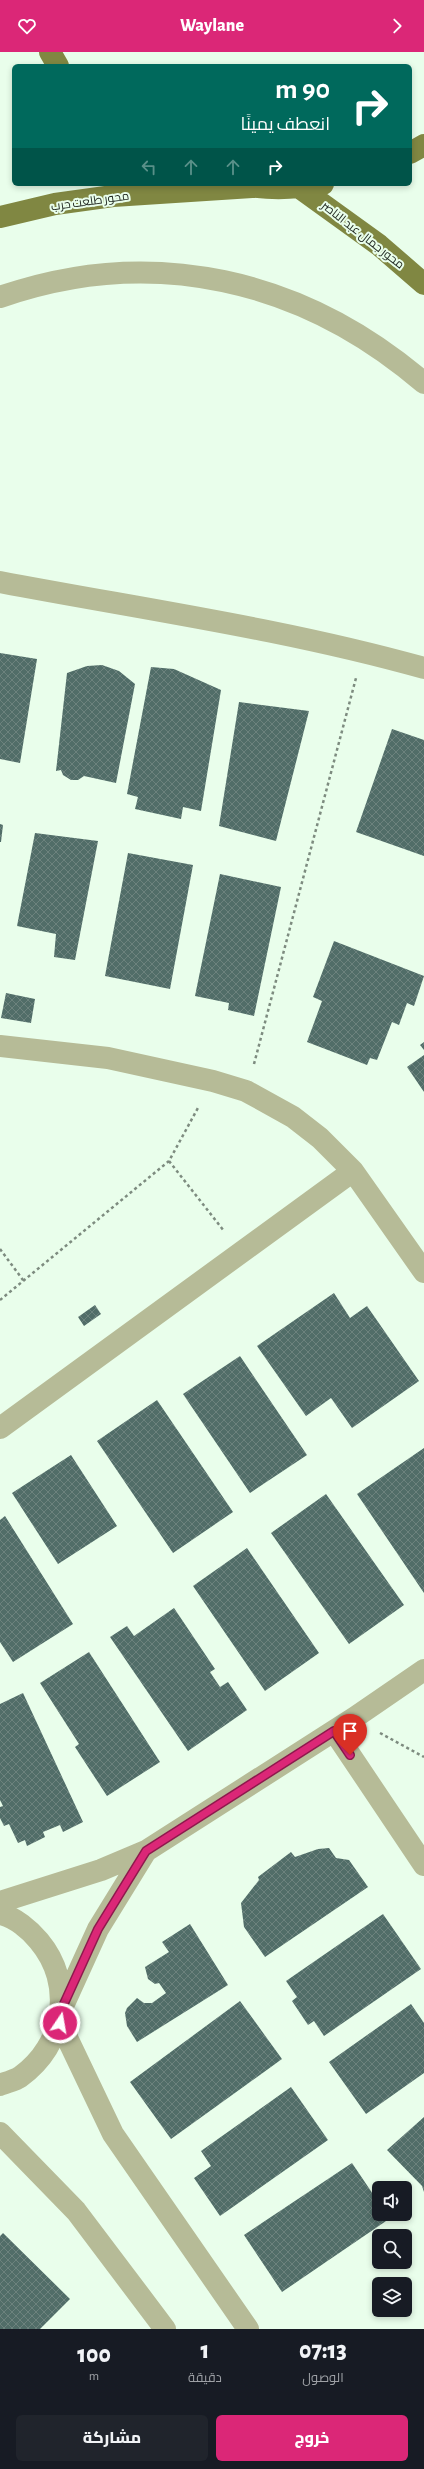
<!DOCTYPE html>
<html lang="ar">
<head>
<meta charset="utf-8">
<style>
  body { margin:0; font-family:"Alegreya Sans",Cairo,sans-serif; background:#20242c; color:#f1f3f6; direction:rtl; height:100vh; display:flex; flex-direction:column; font-size:15px; white-space:nowrap }
  * { box-sizing:border-box; margin:0 }
  p { font-size:13px; color:#9ea1a6 }
  .icon { flex:none; width:22px; height:22px; fill:none; stroke:currentColor; stroke-width:2; stroke-linecap:round; stroke-linejoin:round }
  .map { position:relative; height:2277px; overflow:hidden; direction:ltr }
  .panel { display:flex; flex-direction:column; background:#171b24; flex:1 }
  .panel>* { flex:none }
  .top-card { position:absolute; left:12px; top:12px; width:400px; height:122px; border-radius:6px; box-shadow:0 2px 6px #0003; direction:rtl; background:#00695c; color:#fff; overflow:hidden }
  .fabs { position:absolute; left:372px; top:2129px; display:grid; gap:8px }
  .fabs a { display:grid; place-items:center; width:40px; height:40px; border-radius:6px; background:#171b24; box-shadow:0 2px 6px #0003; font-size:20px }
  .pin { position:absolute; display:grid; place-items:center; width:34px; height:34px; color:#fff; margin:-41px -17px; border-radius:50% 50% 50% 0; rotate:-45deg; box-shadow:0 0 4px #0007 }
  .pin .icon { rotate:45deg }
  .me { position:absolute; width:44px; margin:-22px; rotate:12deg; stroke-linejoin:round; filter:drop-shadow(0 0 3px #0008) }
  .turn { display:flex; align-items:center; gap:14px; height:84px; padding:0 16px; font-size:18px }
  .turn .icon { width:52px; height:52px; stroke-width:2.5 }
  .turn b { display:block; font-size:28px; line-height:34px }
  .lanes { display:flex; align-items:center; height:38px; padding:0 16px; background:#0003; justify-content:center; gap:20px; direction:ltr }
  .lanes .off { opacity:.35 }
  .eta { display:flex; justify-content:space-evenly; align-items:center; height:68px; text-align:center }
  .eta b { font-size:24px; font-weight:800; line-height:28px }
  .primary-button { display:flex; gap:8px; margin-top:auto; padding:8px 16px }
  .primary-button a { flex:1; height:46px; border-radius:6px; background:#db2777; color:#fff; font-size:16px; font-weight:800; line-height:46px; text-align:center }
  .primary-button a+a { background:#20242c; color:#f1f3f6 }
  header { display:flex; justify-content:space-between; align-items:center; height:52px; padding:0 16px; background:#db2777; color:#fff; font-size:18px; font-weight:800 }
  .map>svg:first-child { display:block }
  .building { fill:url(#building-cross-hatch) }
  .lines { fill:none; stroke-linecap:round; stroke-linejoin:round }
  .path { stroke:#7d8b7f; stroke-width:2.5; stroke-dasharray:3 3; stroke-linecap:butt }
  .minor { stroke:#b6bb97; stroke-width:22 }
  .major { stroke:#808742; stroke-width:22 }
  .route-casing { stroke:#8e194d; stroke-width:10 }
  .route { stroke:#db2777; stroke-width:7 }
  .labels { text-anchor:middle; stroke-width:4; stroke-linejoin:round; paint-order:stroke }
  .street-label { font-size:12px; fill:#222a23; stroke:#e9feeb }
</style>
</head>
<body>
<header><svg class="icon" aria-label="forward" viewBox="0 0 24 24"><path d="M9 5l7 7-7 7"/></svg>Waylane<svg class="icon" aria-label="heart" viewBox="0 0 24 24"><path d="M12 20l-8-8c-3-5 5-10 8-4 3-6 11-1 8 4z"/></svg></header>
<div class="map">
<svg width="424" height="2277" viewBox="0 0 424 2277">
  <defs>
    <pattern id="building-cross-hatch" width="8" height="8" patternUnits="userSpaceOnUse"><rect width="8" height="8" fill="#516d68"/><path d="M0 0l8 8M0 8l8-8" fill="none" stroke="#6c827d"/></pattern>
  </defs>
  <rect width="100%" height="100%" fill="#e9feeb"/>
  <!-- building -->
  <path class="building" d="M0 601 37 607 20 711 0 707Z
    M102 613 119 619 135 632 116 731 84 724 78 728H71L63 723 61 718 56 719 67 621 87 614Z
    M151 615 174 617 221 638 201 759 183 755 181 767 135 757 138 745 127 742Z
    M239 650 309 659 276 789 219 774Z
    M392 677 424 688V804L356 780Z
    M0 772 3 773 1 790H0Z
    M35 781 98 789 75 908 54 905 56 882 17 874Z
    M128 801 193 813 170 937 105 924Z
    M220 822 281 835 254 964 228 958 229 951 195 944Z
    M334 889 424 924 414 954 407 951 399 973 392 970 377 1008 370 1006 367 1013 307 990 322 949 313 945Z
    M6 941 35 947 31 971 1 966Z
    M424 990V998L420 993Z
    M424 1003V1040L407 1015Z
    M334 1241 350 1266 367 1254 419 1329 352 1376 331 1346 306 1364 257 1294Z
    M95 1253 101 1262 84 1274 78 1265Z
    M240 1304 307 1403 250 1441 183 1342Z
    M157 1348 233 1460 173 1501 97 1389Z
    M424 1396V1541L357 1442Z
    M71 1403 117 1474 58 1512 12 1441Z
    M326 1442 404 1553 349 1592 271 1481Z
    M5 1464 73 1572 13 1610 0 1590V1468Z
    M247 1496 319 1601 265 1639 193 1534Z
    M174 1556 215 1617 210 1620 220 1635 228 1630 247 1658 188 1699 110 1585 127 1574 134 1584Z
    M89 1600 160 1710 107 1744 75 1695 79 1692 40 1631Z
    M23 1641 83 1770 63 1780 60 1773 43 1780 45 1785 27 1794 25 1788 18 1791 9 1772 4 1774 0 1766V1755L3 1754 0 1748V1652Z
    M329 1796 336 1806 349 1808 368 1835 265 1905 244 1875 241 1851 259 1828 258 1825 291 1800 295 1805 318 1797Z
    M383 1862 421 1917 324 1984 314 1969 308 1973 292 1949 297 1945 286 1929Z
    M190 1872 228 1933 137 1990 127 1974 125 1961 127 1956 137 1946 144 1951H152L166 1941 159 1931 155 1932 148 1927 145 1915 169 1900 162 1890Z
    M240 1949 282 2007 171 2087 130 2030Z
    M411 1952 424 1971V2021L366 2062 329 2010Z
    M291 2035 328 2088 220 2164 194 2126 211 2114 201 2099Z
    M424 2065V2140L422 2134 387 2098Z
    M352 2111 379 2151V2162H386L389 2167 282 2240 244 2183Z
    M3 2181 70 2247 40 2277H0V2184Z"/>
  <g class="lines">
    <!-- path -->
    <path class="path" d="M254 1012 356 626
      M169 1109 224 1179
      M0 1197 23 1228
      M0 1248 169 1109 199 1054
      M380 1681 424 1705"/>
    <!-- minor -->
    <path class="minor" d="M0 245C152 192 303 227 424 331
      M0 530C142 557 285 577 424 616
      M0 994 108 1006 213 1029 246 1039 293 1065 320 1086 353 1119 424 1220
      M0 1376 353 1119
      M334 1679 424 1813
      M0 1850 101 1818 146 1799 354 1666 424 1618
      M0 1862C15 1865 30 1878 39 1889 75 1932 65 1993 20 2025 14 2029 6 2030 0 2033
      M63 1954 98 1877 146 1799
      M60 1971 113 2082 248 2277
      M0 2081 76 2159 165 2277"/>
    <!-- major -->
    <path class="major" d="M50 0 58 14
      M410 101 424 93
      M238 132C266 138 295 137 323 132
      M300 136 379 193 424 232
      M0 165 55 152 113 144 252 135"/>
  </g>
  <g class="lines">
    <defs>
      <path id="route" d="M60 1971 62 1956 98 1877 146 1799 334 1679 350 1703"/>
    </defs>
    <!-- route casing -->
    <use href="#route" class="route-casing"/>
    <!-- route -->
    <use href="#route" class="route"/>
  </g>
  <g class="labels">
    <!-- street labels -->
    <g class="street-label">
      <text transform="translate(90 149) rotate(-8)" y="4">محور طلعت حرب</text>
      <text transform="translate(363 183) rotate(38)" y="4">محور جمال عبد الناصر</text>
    </g>
  </g>
</svg>
<div class="fabs">
<a><svg class="icon" aria-label="sound" viewBox="0 0 24 24"><path d="M4 9h4l5-4v14l-5-4H4zM17 9q2 3 0 6"/></svg></a>
<a><svg class="icon" aria-label="search" viewBox="0 0 24 24"><circle cx="10" cy="10" r="6"/><path d="M15 15l6 6"/></svg></a>
<a><svg class="icon" aria-label="layers" viewBox="0 0 24 24"><path d="M12 4l9 5-9 5-9-5zM3 14l9 5 9-5"/></svg></a>
</div>
<div class="pin" style="left:350px;top:1703px;background:#d93025"><svg class="icon" aria-label="arrive" viewBox="0 0 24 24"><path d="M6 21V4h12l-3 4 3 4H6"/></svg></div>
<svg class="me" style="left:60px;top:1971px" viewBox="-20 -20 40 40"><circle r="17" fill="#db2777" stroke="#fff" stroke-width="3"/><path d="M0-11L8 9 0 5-8 9z" fill="#fff"/></svg>
<div class="top-card">
<div class="turn"><svg class="icon" aria-label="right" viewBox="0 0 24 24"><path d="M7 20v-9h11M14 6l5 5-5 5"/></svg><div><b>90 m</b>انعطف يمينًا</div></div>
<div class="lanes"><svg class="icon off" aria-label="left" viewBox="0 0 24 24"><path d="M17 20v-9H6M10 6l-5 5 5 5"/></svg><svg class="icon off" aria-label="ahead" viewBox="0 0 24 24"><path d="M12 20V5M6 11l6-6 6 6"/></svg><svg class="icon off" aria-label="ahead" viewBox="0 0 24 24"><path d="M12 20V5M6 11l6-6 6 6"/></svg><svg class="icon" aria-label="right" viewBox="0 0 24 24"><path d="M7 20v-9h11M14 6l5 5-5 5"/></svg></div>
</div>
</div>
<section class="panel">
<div class="eta">
<div><b>07:13</b><p>الوصول</p></div>
<div><b>1</b><p>دقيقة</p></div>
<div><b>100</b><p>m</p></div>
</div>
<div class="primary-button"><a>خروج</a><a>مشاركة</a></div>
</section>
</body>
</html>
